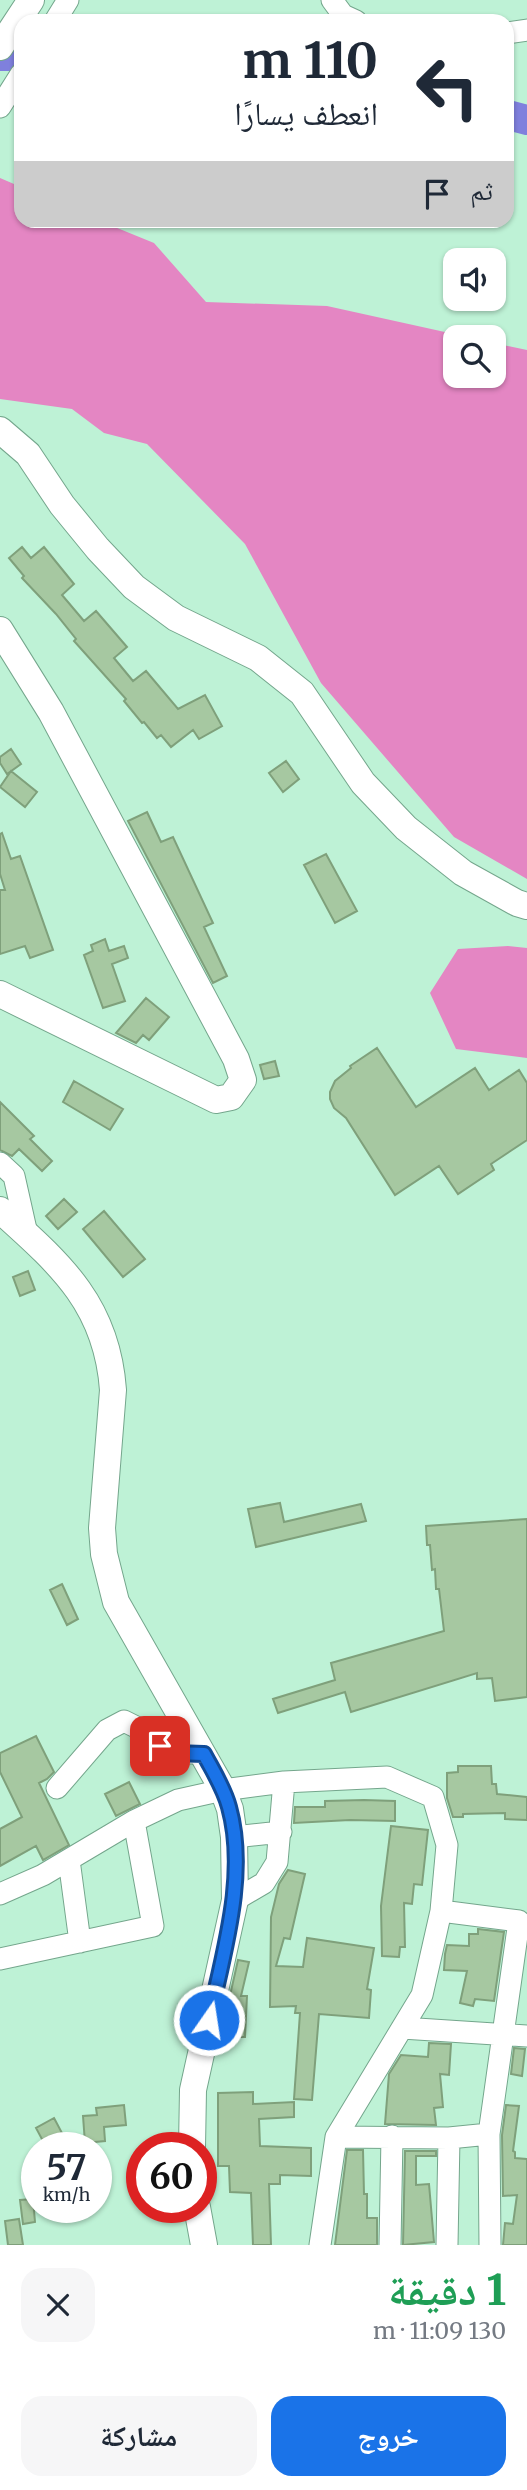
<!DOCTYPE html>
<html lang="ar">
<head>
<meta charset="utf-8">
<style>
  body { margin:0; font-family:Merriweather,"Noto Naskh Arabic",serif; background:#f6f6f7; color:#1f2937; direction:rtl; height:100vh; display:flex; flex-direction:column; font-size:26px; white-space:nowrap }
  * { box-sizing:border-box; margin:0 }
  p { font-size:23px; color:#747a83 }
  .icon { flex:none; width:38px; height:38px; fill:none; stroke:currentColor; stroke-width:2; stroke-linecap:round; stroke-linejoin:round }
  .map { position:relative; height:2245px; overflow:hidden; direction:ltr }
  .sheet { display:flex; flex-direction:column; background:#fff; flex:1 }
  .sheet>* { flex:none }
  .top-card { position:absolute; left:14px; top:14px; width:500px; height:214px; border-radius:21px; box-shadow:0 2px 5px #0004; direction:rtl; background:#fff; color:#1f2937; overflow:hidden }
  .tools { position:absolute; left:443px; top:248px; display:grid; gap:14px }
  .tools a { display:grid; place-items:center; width:63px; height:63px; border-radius:14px; background:#fff; box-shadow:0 2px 5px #0004; font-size:35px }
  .speed { position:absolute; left:21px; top:2132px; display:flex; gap:14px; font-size:35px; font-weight:700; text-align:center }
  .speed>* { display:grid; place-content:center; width:91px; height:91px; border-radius:50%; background:#fff; box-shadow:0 2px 5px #0004; line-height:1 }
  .speed small { font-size:18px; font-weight:400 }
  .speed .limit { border:10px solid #d22; background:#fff; color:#111 }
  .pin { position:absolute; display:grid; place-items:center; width:60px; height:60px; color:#fff; margin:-30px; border-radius:14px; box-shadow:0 4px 10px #0006 }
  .me { position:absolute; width:77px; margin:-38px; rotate:13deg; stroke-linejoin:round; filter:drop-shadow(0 0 5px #0008) }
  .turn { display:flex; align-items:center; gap:24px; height:147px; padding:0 21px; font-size:32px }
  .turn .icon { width:91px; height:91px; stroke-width:2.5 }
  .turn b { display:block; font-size:49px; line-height:60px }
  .then { display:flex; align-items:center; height:66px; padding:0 21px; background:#0003; gap:14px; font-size:26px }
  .round { display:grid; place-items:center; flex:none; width:74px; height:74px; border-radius:21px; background:#f6f6f7 }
  .head { display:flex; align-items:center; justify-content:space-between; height:119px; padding:0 21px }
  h1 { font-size:42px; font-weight:800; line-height:52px; color:#1e9e55 }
  .primary-button { display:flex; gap:14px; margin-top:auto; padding:14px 21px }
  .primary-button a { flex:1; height:80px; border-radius:21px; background:#1a73e8; color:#fff; font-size:28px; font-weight:800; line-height:80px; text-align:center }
  .primary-button a+a { background:#f6f6f7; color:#1f2937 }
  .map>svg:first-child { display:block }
  .forest { fill:#e486c3 }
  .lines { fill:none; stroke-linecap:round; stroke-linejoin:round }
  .river { stroke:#7f80dd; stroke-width:30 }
  .building { fill:#a6c8a1; stroke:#7fa07b; stroke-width:2 }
  .minor-casing { stroke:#74a68c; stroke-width:23 }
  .major-casing { stroke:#74a68c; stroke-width:28 }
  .minor { stroke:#fff; stroke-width:21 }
  .major { stroke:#fff; stroke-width:26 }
  .route-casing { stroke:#114b97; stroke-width:18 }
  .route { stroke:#1a73e8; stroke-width:12 }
</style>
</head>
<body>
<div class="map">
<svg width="527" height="2245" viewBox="0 0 527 2245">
  <rect width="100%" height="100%" fill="#bef2d6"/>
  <!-- forest -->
  <path class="forest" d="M0 178 21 187V220L100 221 154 243 206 302 327 306 472 338H455V376H494V343L527 350V879L454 837 321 683 245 544 147 444 104 433 72 409 0 399Z
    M508 946 527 948V1058L456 1049 430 993 458 949Z"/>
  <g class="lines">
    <!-- river -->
    <path class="river" d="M0 56H21
      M508 115 527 120"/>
  </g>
  <!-- building -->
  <path class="building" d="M22 547 31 558 44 547 74 584 62 595 84 621 96 611 127 647 114 658 133 681 146 671 178 709 205 695 222 726 199 739 193 730 171 747 161 735 157 738 144 722 142 723 124 701 126 699 74 641 76 639 56 614 22 578 24 576 9 558Z
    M11 749 21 764 7 774 0 763V757Z
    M286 761 299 779 283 792 269 773Z
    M11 771 37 792 25 807 0 787Z
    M147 812 161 842 173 837 213 923 204 927 227 976 213 983 128 821Z
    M2 833 11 859 20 856 53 950 30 958 25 946 0 954V890H5L0 874V834Z
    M326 854 357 911 335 923 304 865Z
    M105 939 109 951 124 946 128 958 112 964 125 1001 103 1008 84 955 93 951 91 945Z
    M146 998 169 1017 149 1040 143 1035 136 1043 116 1033Z
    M377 1048 416 1107 475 1068 489 1090 519 1070 527 1083V1140L491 1164 494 1170 458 1194 439 1166 395 1195 346 1118 334 1108 330 1099V1092L335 1081 351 1068 350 1066Z
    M275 1061 279 1076 264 1079 260 1065Z
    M74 1081 123 1109 110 1130 63 1102Z
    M0 1102 34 1136 30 1139 52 1161 42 1171 19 1149 12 1156 0 1150Z
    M64 1199 77 1212 58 1229 46 1216Z
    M104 1211 145 1259 123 1277 83 1229Z
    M28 1271 35 1290 20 1296 13 1277Z
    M280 1503 284 1522 361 1504 366 1521 256 1547 248 1509Z
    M527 1519V1697L495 1701 492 1678 477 1679V1673L351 1712 345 1692 278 1713 273 1699 335 1680 331 1663 444 1631 439 1589H436L435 1569 432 1570 430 1545H427L426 1526Z
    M62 1584 78 1619 67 1625 50 1590Z
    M36 1736 54 1772 47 1779 39 1783 69 1845 43 1860 36 1846 0 1866V1829L22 1817 0 1772V1753Z
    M458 1766H491L492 1784H496L497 1794 527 1797V1820L505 1819V1813L463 1814V1817H453L447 1798V1773L458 1772Z
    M129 1782 140 1804 116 1816 105 1794Z
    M364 1800 395 1801V1821L350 1820 294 1823 295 1807H325V1801Z
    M391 1826 428 1830 422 1885 414 1884 412 1904 404 1903 405 1947H400L399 1957 382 1956 381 1906Z
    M288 1870 305 1874 290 1939 284 1938 276 1966 303 1967 307 1938 374 1948 367 1989 371 1990 369 2018 319 2014 312 2100 294 2099 300 2013H295L296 2006 270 2007 271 1917 279 1884Z
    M478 1929 504 1932 494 2001 475 1999 473 2006 460 2003 467 1971 444 1970 445 1954 447 1945 469 1946V1934H478Z
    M238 1960 249 1962 241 1996H247L245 2037H231L232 2001 229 2000Z
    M429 2043 451 2044 449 2075 440 2074 443 2107 434 2108 436 2125 385 2124 389 2074 401 2055 428 2057Z
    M514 2048 525 2049 522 2076 511 2074Z
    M253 2092V2104L294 2102V2117L259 2119 260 2146 311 2148V2176L280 2175V2184H269L271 2245H253L251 2193 230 2192 229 2166H218V2093Z
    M124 2105 126 2125 104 2127 105 2141 85 2143 83 2116 97 2115 96 2108Z
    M506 2105 519 2106 513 2151 515 2152V2158L527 2159V2245H503L505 2223 513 2224 517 2195 503 2196 502 2135Z
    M54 2118 62 2133 44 2143 36 2128Z
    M347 2150H363L364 2194H367V2218H377V2245H335Z
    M405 2151H436V2156H416V2185L429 2184 434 2242 403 2245Z
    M33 2199 35 2222 23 2224 20 2200Z
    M19 2219 23 2245H8L5 2221Z"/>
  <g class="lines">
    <defs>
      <path id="minor" d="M332 0 343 15 356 21
        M55 21 68 0
        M508 33 527 30
        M0 107 21 74
        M0 1163 14 1176 27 1234
        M57 1788 107 1730 124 1721 144 1731 160 1746 174 1753H204
        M234 1837 281 1832
        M69 1860 80 1942
        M0 1894 43 1875 134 1821 178 1800 223 1790 284 1782 387 1777 433 1797 447 1845 441 1911 422 1995 336 2137 320 2245
        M235 1900 264 1883 277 1862 284 1782
        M441 1911 519 1921 489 2134 449 2138 447 2245
        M0 1959 153 1926 134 1821
        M402 2028 527 2036
        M489 2134 490 2245
        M336 2137 449 2138
        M390 2245 392 2136"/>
      <path id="major" d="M0 47 31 0
        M0 430 28 454 62 505 98 549 134 587 176 618 258 658 302 693 363 783 406 828 463 873 517 903 527 906
        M0 630 51 712 236 1059 243 1080 231 1097 216 1100 0 994
        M0 1210C60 1264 107 1304 113 1390L102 1528 104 1554 116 1602 223 1790 230 1809 234 1837 235 1900 193 2090 192 2147
        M197 2207 204 2245"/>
    </defs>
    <!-- minor casing -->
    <use href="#minor" class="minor-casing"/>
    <!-- major casing -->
    <use href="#major" class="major-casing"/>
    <!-- minor -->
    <use href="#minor" class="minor"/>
    <!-- major -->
    <use href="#major" class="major"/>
  </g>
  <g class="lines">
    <defs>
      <path id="route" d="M160 1746 174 1753 204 1754C213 1771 224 1788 229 1807 248 1875 223 1954 209 2020"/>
    </defs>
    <!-- route casing -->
    <use href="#route" class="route-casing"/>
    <!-- route -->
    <use href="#route" class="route"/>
  </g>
</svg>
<div class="tools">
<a><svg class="icon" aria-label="sound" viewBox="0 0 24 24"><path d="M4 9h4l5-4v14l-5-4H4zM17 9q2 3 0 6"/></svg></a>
<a><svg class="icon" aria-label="search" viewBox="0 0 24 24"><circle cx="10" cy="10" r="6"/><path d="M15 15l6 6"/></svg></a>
</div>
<div class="speed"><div>57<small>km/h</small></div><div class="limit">60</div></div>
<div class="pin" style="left:160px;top:1746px;background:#d93025"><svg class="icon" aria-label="arrive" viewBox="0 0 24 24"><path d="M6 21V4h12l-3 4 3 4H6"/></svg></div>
<svg class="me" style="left:209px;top:2020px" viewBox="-20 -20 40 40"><circle r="17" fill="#1a73e8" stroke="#fff" stroke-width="3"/><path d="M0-11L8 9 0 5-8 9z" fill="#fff"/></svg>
<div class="top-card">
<div class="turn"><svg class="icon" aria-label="left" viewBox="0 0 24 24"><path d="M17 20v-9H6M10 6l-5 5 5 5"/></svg><div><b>110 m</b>انعطف يسارًا</div></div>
<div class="then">ثم<svg class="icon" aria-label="arrive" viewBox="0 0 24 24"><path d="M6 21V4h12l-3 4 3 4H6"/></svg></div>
</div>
</div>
<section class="sheet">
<div class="head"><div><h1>1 دقيقة</h1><p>130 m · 11:09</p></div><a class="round"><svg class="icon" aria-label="close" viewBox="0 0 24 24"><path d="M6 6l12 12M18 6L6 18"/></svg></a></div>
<div class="primary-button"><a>خروج</a><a>مشاركة</a></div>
</section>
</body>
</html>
